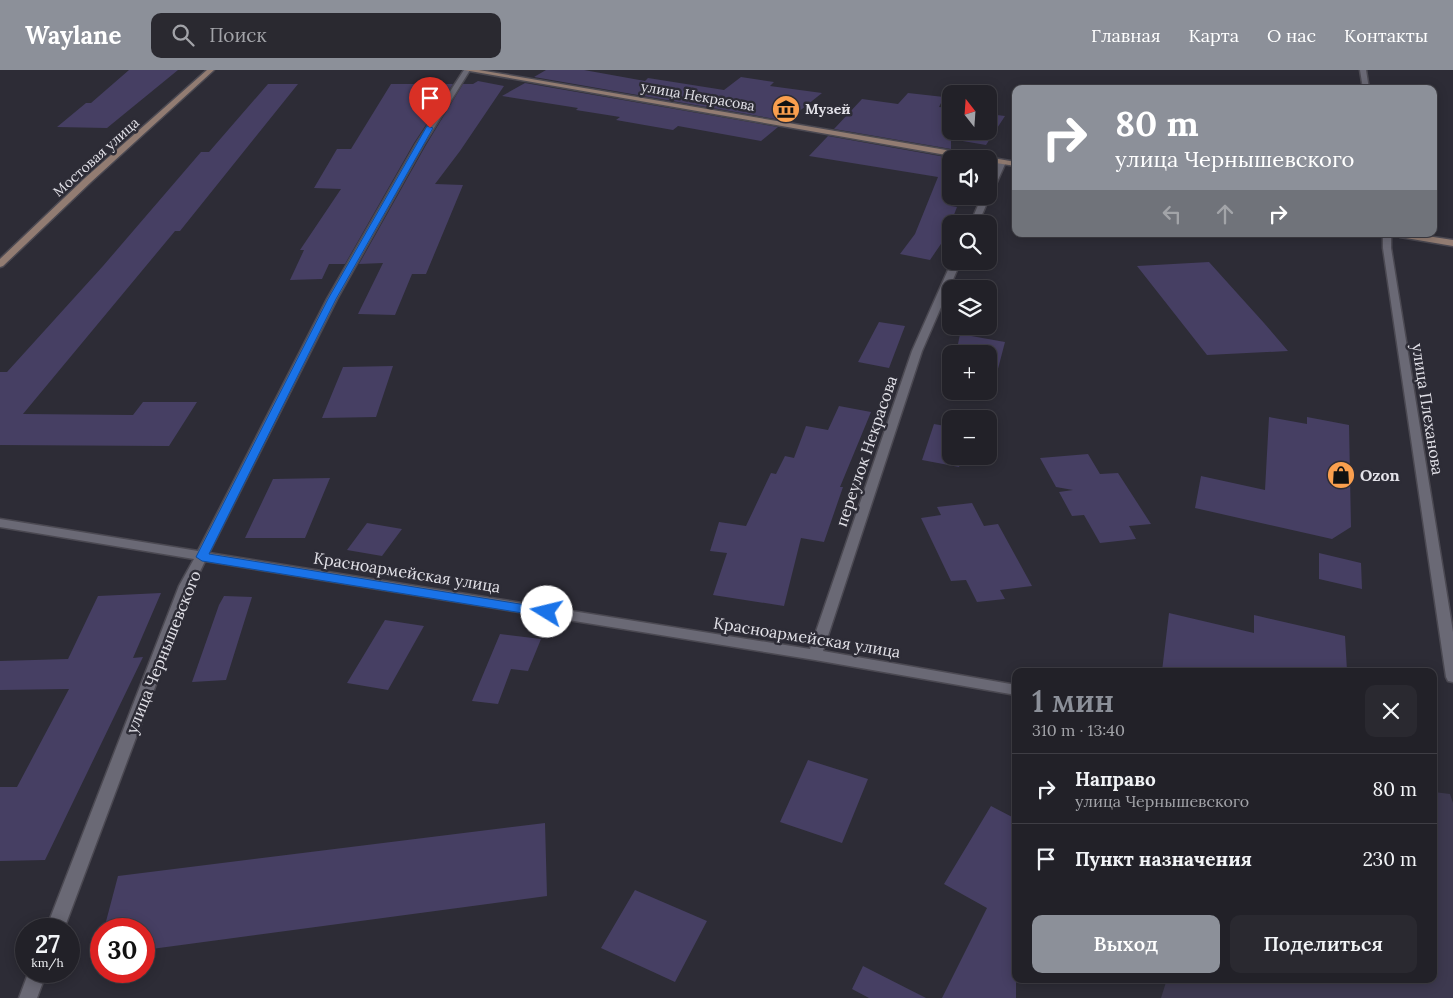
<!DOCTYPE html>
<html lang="ru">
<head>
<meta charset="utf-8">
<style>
  body { margin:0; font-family:Lora,serif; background:#2a2930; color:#f1f3f6; height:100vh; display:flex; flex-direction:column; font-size:19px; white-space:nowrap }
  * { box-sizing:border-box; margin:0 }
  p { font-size:16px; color:#a2a3a8 }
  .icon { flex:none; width:28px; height:28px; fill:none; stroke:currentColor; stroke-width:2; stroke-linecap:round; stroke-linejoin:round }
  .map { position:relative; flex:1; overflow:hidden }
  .sheet { position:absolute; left:1012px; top:598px; width:425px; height:315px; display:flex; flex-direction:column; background:#222128; border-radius:10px; box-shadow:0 2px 12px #0003,0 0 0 1px #3f3e45 }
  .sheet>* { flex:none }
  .banner { position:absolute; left:1012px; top:15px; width:425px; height:152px; border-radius:10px; box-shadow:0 2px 12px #0003,0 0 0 1px #3f3e45; background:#8c9099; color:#fff; overflow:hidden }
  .needle { width:32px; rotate:343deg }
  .controls { position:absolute; left:942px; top:15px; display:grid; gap:10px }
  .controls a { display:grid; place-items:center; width:55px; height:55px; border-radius:10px; background:#222128; box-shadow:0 2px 12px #0003,0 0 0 1px #3f3e45; font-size:25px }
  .speed { position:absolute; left:15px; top:848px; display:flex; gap:10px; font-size:25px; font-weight:700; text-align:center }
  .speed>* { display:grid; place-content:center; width:65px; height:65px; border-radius:50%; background:#222128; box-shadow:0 2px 12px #0003,0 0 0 1px #3f3e45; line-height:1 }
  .speed small { font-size:12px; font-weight:400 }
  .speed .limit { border:8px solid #d22; background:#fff; color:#111 }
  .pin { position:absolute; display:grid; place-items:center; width:42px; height:42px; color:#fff; margin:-51px -21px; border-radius:50% 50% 50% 0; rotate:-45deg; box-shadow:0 0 5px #0007 }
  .pin .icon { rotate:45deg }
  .me { position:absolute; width:55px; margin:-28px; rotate:279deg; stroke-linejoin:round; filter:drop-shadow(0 0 4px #0008) }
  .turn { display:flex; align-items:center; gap:18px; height:105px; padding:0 20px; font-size:22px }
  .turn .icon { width:65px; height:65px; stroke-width:2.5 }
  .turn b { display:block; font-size:35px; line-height:42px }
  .lanes { display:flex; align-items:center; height:48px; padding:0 20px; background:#0003; justify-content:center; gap:25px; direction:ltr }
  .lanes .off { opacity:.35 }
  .round { display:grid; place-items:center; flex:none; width:52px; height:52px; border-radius:10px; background:#2a2930 }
  .overview { display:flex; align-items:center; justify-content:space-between; height:85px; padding:0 20px }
  h1 { font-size:30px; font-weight:600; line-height:38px; color:#8c9099 }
  .action { display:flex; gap:10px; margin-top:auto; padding:10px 20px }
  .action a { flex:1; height:58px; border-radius:10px; background:#8c9099; color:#fff; font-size:20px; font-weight:600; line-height:58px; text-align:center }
  .action a+a { background:#2a2930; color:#f1f3f6 }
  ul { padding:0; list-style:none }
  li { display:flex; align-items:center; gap:15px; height:70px; padding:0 20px; border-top:1px solid #3f3e45 }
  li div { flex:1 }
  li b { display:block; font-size:19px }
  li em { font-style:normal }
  header { display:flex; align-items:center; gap:30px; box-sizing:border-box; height:70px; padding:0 25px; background:#8c9099; color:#fff }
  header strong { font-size:24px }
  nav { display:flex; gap:28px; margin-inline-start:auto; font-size:18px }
  .search { width:350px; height:45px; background:#2a2930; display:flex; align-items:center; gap:12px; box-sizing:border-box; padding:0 18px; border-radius:10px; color:#a2a3a8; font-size:19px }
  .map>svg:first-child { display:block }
  .green { fill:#3d394f }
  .building { fill:#463f63 }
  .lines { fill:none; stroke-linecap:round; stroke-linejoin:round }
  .street-casing { stroke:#4b4952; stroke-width:3 }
  .secondary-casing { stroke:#4b4952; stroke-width:3 }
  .street { fill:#6a6975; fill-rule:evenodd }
  .secondary { fill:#927c72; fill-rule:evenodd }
  .route { fill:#1a73e8; stroke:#114b97 }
  .labels { text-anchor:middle; stroke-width:5; stroke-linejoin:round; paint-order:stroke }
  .far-street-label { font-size:14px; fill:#e2e1e8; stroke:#2d2c36 }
  .far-poi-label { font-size:14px; font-weight:bold; fill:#e2e1e8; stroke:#2d2c36; text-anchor:start }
  .street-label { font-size:16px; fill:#e2e1e8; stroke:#2d2c36 }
  .poi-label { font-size:16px; font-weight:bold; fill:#e2e1e8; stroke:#2d2c36; text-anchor:start }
</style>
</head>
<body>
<header>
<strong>Waylane</strong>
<div class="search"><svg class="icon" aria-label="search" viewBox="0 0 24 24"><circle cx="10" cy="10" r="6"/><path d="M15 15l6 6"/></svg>Поиск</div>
<nav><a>Главная</a><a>Карта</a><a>О нас</a><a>Контакты</a></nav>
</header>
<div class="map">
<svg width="1453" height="928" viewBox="0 0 1453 928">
  <rect width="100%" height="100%" fill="#2d2c36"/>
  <!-- green -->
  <path class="green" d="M1434 722 1450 724 1453 733V928H1161L1167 909H1434Z"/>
  <!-- building -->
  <path class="building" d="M129 0H178L107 58 57 57 86 33H91Z
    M546 0H584L645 11 648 8 724 20 741 7 774 12 770 16 822 23 787 51 534 7Z
    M478 11 504 16 460 81 435 114 463 115 426 204H412L395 245 358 244 383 193 359 194 426 75 463 14H473Z
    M525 13 778 57 761 71 678 56 673 60 616 50 620 47 576 40 578 38 502 26Z
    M268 14H298L180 161H175L23 344 133 345 143 332H197L169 376 0 375V302H7L103 196 201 82H209Z
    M391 14H453L414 73 345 194H329L322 209 290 210 304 180H300L341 119 314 118 337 79H351Z
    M908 23 944 27 939 37 951 38V61H989V44L1005 46 986 75 951 69V79L834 59 862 29 898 34Z
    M828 66 951 88V136L957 137 945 168 930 190 900 184 915 164 938 107 809 86Z
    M1209 192 1264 253 1288 281 1207 285 1137 196Z
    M879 252 905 256 889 298 858 292Z
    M960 264 1005 272 993 318 989 317V284H956Z
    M393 296 376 347 322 348 343 297Z
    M839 336 871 342 840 417H843L824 472 801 468 784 536 713 525 727 483 710 481 719 452 746 456 771 403 776 404 785 386 794 388 806 356 828 360Z
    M1269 347 1307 354V347L1349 355 1351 457 1332 469 1195 438 1201 406 1265 420Z
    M934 354 951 357V386H963L959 397 922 390Z
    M1088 384 1100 404 1118 403 1151 454 1129 456 1136 469 1100 473 1084 445 1072 446 1059 422 1073 420 1056 417 1040 388Z
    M330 408 305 468H245L273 409Z
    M972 433 984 456 998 454 1032 516 1000 520 1005 529 977 532 966 510 951 511 921 448 941 445 937 437Z
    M367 453 402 459 382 486 347 480Z
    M1319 483 1361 493 1362 519 1319 509Z
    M161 523 133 588 143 587 45 790 0 791V717H17L69 619 0 620V591L68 589 98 526Z
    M224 526 252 527 226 610 192 612 219 535Z
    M1169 543 1254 563V545L1345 566 1347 601H1162Z
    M385 550 424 556 388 620 347 613Z
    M500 564 541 569 528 601 511 599 498 634 472 631Z
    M808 690 868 709 842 773 780 752Z
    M991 736 1016 749V928H942L987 838 944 814Z
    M545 753 547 826 144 880V859H104L118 806Z
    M635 820 707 851 675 912 601 878Z
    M863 896 926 928H869L852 919Z"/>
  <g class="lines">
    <defs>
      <path id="street" d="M464 0H470L424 74 337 229 209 483 810 579 912 281 952 191H961L922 281 823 581 1016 615V625L815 590 205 491 193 516 64 859H46L179 516 194 489 0 457V449L198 481 327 229 416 74Z
        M1360 0H1366L1369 19H1363Z
        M999 90 1006 92 993 121 989 123V113Z
        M989 124 990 126 978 154H970L982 126H989Z
        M1383 164H1391V178L1453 562V612L1448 611 1446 607 1383 178Z
        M29 901H47L37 928H19Z"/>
      <path id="secondary" d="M207 0H214L91 112 3 196 0 197V189L85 108Z
        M464 0H479L1016 92V96L989 92V89H969Z
        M1396 164H1414L1453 170V176L1400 167Z"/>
    </defs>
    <!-- street casing -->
    <use href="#street" class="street-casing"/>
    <!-- secondary casing -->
    <use href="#secondary" class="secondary-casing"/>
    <!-- street -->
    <use href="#street" class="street"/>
    <!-- secondary -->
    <use href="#secondary" class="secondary"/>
  </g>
  <!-- route -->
  <path class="route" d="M427 56 433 58 336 229 209 484 551 539 553 542 551 545 547 547 202 491 196 487 328 229Z"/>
  <!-- icons -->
  <defs>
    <symbol id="museum-disc" viewBox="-11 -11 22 22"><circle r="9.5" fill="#fa9f4e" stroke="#2d2c36"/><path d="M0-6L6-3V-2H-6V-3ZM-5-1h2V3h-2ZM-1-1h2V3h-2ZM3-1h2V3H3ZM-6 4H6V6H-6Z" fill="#111"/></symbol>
    <symbol id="shop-disc" viewBox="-11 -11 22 22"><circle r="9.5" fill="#fa9f4e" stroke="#2d2c36"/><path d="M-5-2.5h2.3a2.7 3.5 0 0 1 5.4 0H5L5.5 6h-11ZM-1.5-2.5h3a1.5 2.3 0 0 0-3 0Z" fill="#111"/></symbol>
  </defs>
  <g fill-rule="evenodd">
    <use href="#museum-disc" x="770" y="23" width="32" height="32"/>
    <use href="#shop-disc" x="1325" y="389" width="32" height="32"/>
  </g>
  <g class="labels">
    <!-- far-street labels -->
    <g class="far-street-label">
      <text transform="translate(698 26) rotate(10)" y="5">улица Некрасова</text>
      <text transform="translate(96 87) rotate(-42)" y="5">Мостовая улица</text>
    </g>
    <!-- far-poi labels -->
    <g class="far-poi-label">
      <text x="805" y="44">Музей</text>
    </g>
    <!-- street labels -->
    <g class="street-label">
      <text transform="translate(1428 339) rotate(81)" y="6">улица Плеханова</text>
      <text transform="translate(866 381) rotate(-71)" y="6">переулок Некрасова</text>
      <text transform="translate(407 502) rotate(9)" y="6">Красноармейская улица</text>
      <text transform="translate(807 567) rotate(9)" y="6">Красноармейская улица</text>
      <text transform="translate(163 582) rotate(-68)" y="6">улица Чернышевского</text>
    </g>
    <!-- poi labels -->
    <g class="poi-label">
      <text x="1360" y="411">Ozon</text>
    </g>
  </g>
</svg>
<div class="controls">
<a><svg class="needle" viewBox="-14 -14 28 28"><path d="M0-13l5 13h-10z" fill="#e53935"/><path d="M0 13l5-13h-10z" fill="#a2a3a8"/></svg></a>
<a><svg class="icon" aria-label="sound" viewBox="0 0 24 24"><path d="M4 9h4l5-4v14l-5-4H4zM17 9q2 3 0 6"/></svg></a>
<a><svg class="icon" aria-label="search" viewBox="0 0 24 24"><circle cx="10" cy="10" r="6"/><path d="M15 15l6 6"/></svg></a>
<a><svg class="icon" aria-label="layers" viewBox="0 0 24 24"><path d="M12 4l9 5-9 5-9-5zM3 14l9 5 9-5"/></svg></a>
<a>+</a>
<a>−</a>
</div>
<div class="speed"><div>27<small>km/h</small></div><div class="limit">30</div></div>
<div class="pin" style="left:430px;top:58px;background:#d93025"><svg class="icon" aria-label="arrive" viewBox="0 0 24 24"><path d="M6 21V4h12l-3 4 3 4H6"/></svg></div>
<svg class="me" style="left:547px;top:542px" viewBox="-20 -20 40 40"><circle r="19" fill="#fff"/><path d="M0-13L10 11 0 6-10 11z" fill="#1a73e8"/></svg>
<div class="banner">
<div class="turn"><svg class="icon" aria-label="right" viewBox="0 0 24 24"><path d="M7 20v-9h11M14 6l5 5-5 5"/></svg><div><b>80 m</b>улица Чернышевского</div></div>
<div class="lanes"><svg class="icon off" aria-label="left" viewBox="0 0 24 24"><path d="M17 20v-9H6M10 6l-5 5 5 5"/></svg><svg class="icon off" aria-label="ahead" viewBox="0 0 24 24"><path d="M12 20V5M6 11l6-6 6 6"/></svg><svg class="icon" aria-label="right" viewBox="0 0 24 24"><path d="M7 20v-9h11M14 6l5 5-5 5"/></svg></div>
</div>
<section class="sheet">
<div class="overview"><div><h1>1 мин</h1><p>310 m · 13:40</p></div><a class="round"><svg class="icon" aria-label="close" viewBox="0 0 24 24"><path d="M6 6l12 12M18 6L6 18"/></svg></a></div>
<ul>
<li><svg class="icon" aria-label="right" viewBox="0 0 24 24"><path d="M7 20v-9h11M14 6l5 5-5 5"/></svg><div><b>Направо</b><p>улица Чернышевского</p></div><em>80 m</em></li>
<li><svg class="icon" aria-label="arrive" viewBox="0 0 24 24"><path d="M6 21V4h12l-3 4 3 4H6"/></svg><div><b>Пункт назначения</b></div><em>230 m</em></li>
</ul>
<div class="action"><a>Выход</a><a>Поделиться</a></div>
</section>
</div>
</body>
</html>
